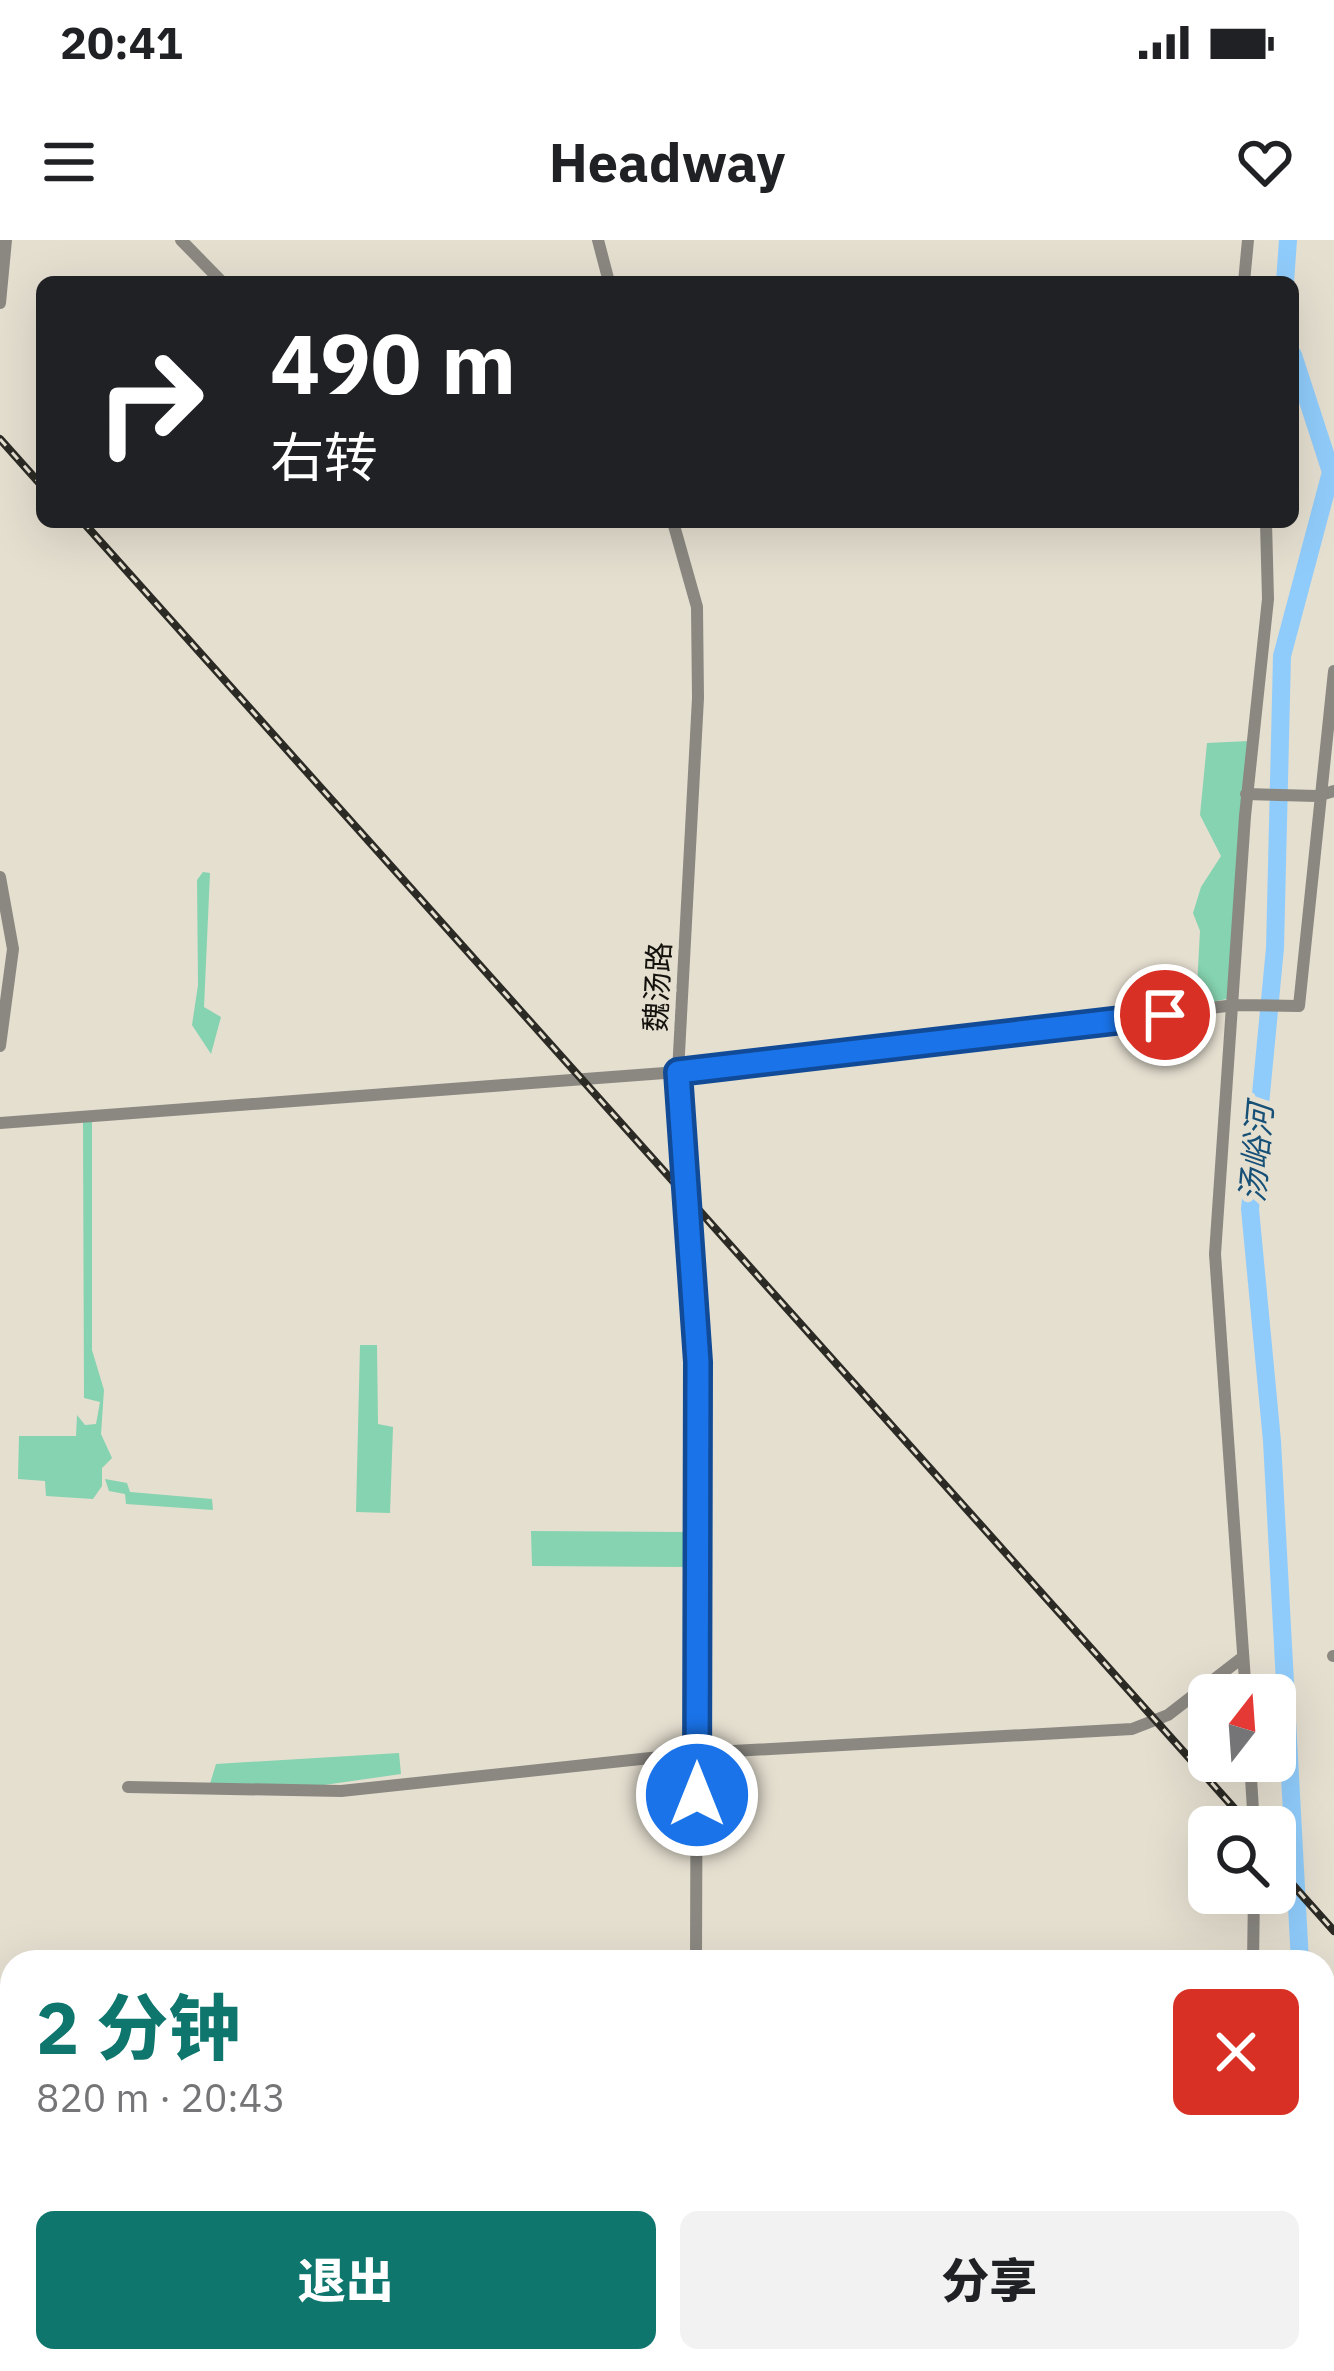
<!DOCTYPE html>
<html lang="zh">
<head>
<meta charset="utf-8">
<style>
  body { margin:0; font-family:"IBM Plex Sans","Noto Sans SC",sans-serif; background:#f2f2f2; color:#202124; height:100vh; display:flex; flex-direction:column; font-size:45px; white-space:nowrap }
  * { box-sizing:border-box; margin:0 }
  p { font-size:39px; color:#757577 }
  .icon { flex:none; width:66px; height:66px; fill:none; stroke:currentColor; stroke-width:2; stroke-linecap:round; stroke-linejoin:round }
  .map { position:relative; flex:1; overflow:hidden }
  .drawer { position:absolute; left:0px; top:1710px; width:1335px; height:423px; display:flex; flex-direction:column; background:#fff; border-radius:36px 36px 0 0; box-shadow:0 12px 48px #0002 }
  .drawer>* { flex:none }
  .top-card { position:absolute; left:36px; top:36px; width:1263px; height:252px; border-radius:18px; box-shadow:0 12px 48px #0002; background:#202124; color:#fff; overflow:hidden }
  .needle { width:78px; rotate:17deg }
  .controls { position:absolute; left:1188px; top:1434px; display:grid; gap:24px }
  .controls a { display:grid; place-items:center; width:108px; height:108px; border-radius:18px; background:#fff; box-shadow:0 12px 48px #0002; font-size:60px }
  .pin { position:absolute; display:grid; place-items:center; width:102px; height:102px; color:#fff; margin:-51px; border:6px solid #fff; border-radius:50%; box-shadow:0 3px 12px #0007 }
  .me { position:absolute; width:132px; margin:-66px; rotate:0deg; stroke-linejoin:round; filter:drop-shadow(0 0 9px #0008) }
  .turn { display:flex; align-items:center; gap:42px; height:252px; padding:0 36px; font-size:54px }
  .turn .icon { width:156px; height:156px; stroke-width:2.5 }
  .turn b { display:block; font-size:84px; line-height:102px }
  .round { display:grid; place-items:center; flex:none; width:126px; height:126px; border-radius:18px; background:#f2f2f2 }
  .head { display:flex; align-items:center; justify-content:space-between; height:204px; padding:0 36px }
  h1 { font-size:72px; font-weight:800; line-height:90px; color:#0f766e }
  .action { display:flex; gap:24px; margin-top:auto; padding:24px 36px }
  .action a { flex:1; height:138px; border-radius:18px; background:#0f766e; color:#fff; font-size:48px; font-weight:800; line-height:138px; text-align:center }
  .action a+a { background:#f2f2f2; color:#202124 }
  .status { display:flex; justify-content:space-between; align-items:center; height:84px; padding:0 60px; background:#fff; direction:ltr }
  .status svg { height:33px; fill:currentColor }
  header { display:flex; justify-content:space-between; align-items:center; height:156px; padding:0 36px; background:#fff; font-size:54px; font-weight:800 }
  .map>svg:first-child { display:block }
  .green { fill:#85d3b0 }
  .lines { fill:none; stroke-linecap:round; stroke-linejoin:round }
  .river { stroke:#90ccfb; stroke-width:18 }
  .minor { stroke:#8b8882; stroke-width:12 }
  .rail-casing { stroke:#2c2a24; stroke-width:8 }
  .rail { stroke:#e5dfd0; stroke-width:3; stroke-dasharray:9; stroke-linecap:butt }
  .route-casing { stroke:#114b97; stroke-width:30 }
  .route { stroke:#1a73e8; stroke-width:21 }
  .labels { text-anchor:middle; stroke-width:12; stroke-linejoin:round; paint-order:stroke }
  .street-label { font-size:30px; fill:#14120d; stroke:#e5dfd0 }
  .water-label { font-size:33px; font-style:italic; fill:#165076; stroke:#e5dfd0 }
</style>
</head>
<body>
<div class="status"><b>20:41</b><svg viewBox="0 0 49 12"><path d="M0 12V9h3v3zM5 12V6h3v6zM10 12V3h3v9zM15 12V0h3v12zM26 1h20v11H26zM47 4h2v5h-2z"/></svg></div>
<header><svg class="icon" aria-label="menu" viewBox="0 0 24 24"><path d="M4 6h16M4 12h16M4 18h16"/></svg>Headway<svg class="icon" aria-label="heart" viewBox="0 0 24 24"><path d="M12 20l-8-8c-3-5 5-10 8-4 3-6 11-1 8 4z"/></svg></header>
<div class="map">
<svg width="1334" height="2131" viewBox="0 0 1334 2131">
  <rect width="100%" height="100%" fill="#e5dfd0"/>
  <!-- green -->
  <path class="green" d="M1249 501 1227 759 1196 765 1200 691 1193 673 1201 647 1221 616 1200 575 1207 503Z
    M203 632 210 633 204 767 221 777 211 814 192 785 198 745 197 640Z
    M92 878V1110L104 1150 101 1194 112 1218 102 1228V1246L93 1259 46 1256 45 1241 18 1239 19 1196H76L77 1175 85 1185 96 1184 100 1162 84 1158 83 881Z
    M360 1105H377L378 1184 393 1187 390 1273 356 1272Z
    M105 1239 127 1243 130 1252 212 1259 213 1270 126 1264 125 1254 109 1251Z
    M531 1291 685 1292V1327L532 1326Z
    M399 1513 401 1534 310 1547H209L216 1524Z"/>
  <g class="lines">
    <!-- river -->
    <path class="river" d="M1285 42 1288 0
      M1293 115 1331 232 1282 416 1275 708 1250 969 1272 1201 1300 1722
      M1311 2121 1312 2131"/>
    <!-- minor -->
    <path class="minor" d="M181 0 222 42
      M598 0 609 42
      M1244 42 1248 0
      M0 63 6 0
      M673 282 697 367 698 458 678 832 698 1122 696 1722
      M1246 554 1317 556 1334 551
      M0 637 13 709 0 806
      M0 883 678 832 1235 765 1299 766 1334 431
      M1333 1416H1334
      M1246 1455 1215 1014 1245 576 1268 359 1266 282
      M1250 1521 1254 1587
      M128 1547 341 1551 697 1513 1132 1489 1168 1475 1243 1417
      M1253 1722 1254 1653
      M0 2054 12 2057
      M1277 2121 1279 2131
      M109 2131 110 2121
      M693 2131V2121"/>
    <defs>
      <path id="rail" d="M0 199 42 246
        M83 282 1251 1587
        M1275 1625 1334 1691"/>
    </defs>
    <!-- rail casing -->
    <use href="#rail" class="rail-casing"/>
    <!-- rail -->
    <use href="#rail" class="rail"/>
  </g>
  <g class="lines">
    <defs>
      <path id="route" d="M697 1555 698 1122 678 832 1165 775"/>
    </defs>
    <!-- route casing -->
    <use href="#route" class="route-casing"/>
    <!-- route -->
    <use href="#route" class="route"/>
  </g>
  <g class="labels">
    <!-- street labels -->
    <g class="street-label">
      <text transform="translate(658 747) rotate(-87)" y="10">魏汤路</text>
    </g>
    <!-- water labels -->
    <g class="water-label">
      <text transform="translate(1256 913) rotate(-85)" y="12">汤峪河</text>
    </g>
  </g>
</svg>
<div class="controls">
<a><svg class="needle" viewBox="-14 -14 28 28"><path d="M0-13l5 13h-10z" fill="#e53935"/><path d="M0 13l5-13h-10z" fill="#757577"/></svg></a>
<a><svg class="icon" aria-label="search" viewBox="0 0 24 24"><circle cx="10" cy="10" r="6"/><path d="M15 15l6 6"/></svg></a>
</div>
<div class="pin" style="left:1165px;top:775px;background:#d93025"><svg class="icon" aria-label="arrive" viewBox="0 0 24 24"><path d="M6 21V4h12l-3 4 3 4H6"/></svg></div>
<svg class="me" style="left:697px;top:1555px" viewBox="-20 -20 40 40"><circle r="17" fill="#1a73e8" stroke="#fff" stroke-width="3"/><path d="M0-11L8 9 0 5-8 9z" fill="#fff"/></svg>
<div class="top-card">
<div class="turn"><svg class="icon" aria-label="right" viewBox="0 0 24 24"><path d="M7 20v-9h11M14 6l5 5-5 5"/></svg><div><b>490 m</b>右转</div></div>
</div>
<section class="drawer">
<div class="head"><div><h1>2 分钟</h1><p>820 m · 20:43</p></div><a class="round" style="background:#d93025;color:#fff"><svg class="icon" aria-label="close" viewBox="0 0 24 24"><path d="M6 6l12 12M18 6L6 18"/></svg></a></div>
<div class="action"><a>退出</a><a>分享</a></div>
</section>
</div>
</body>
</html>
